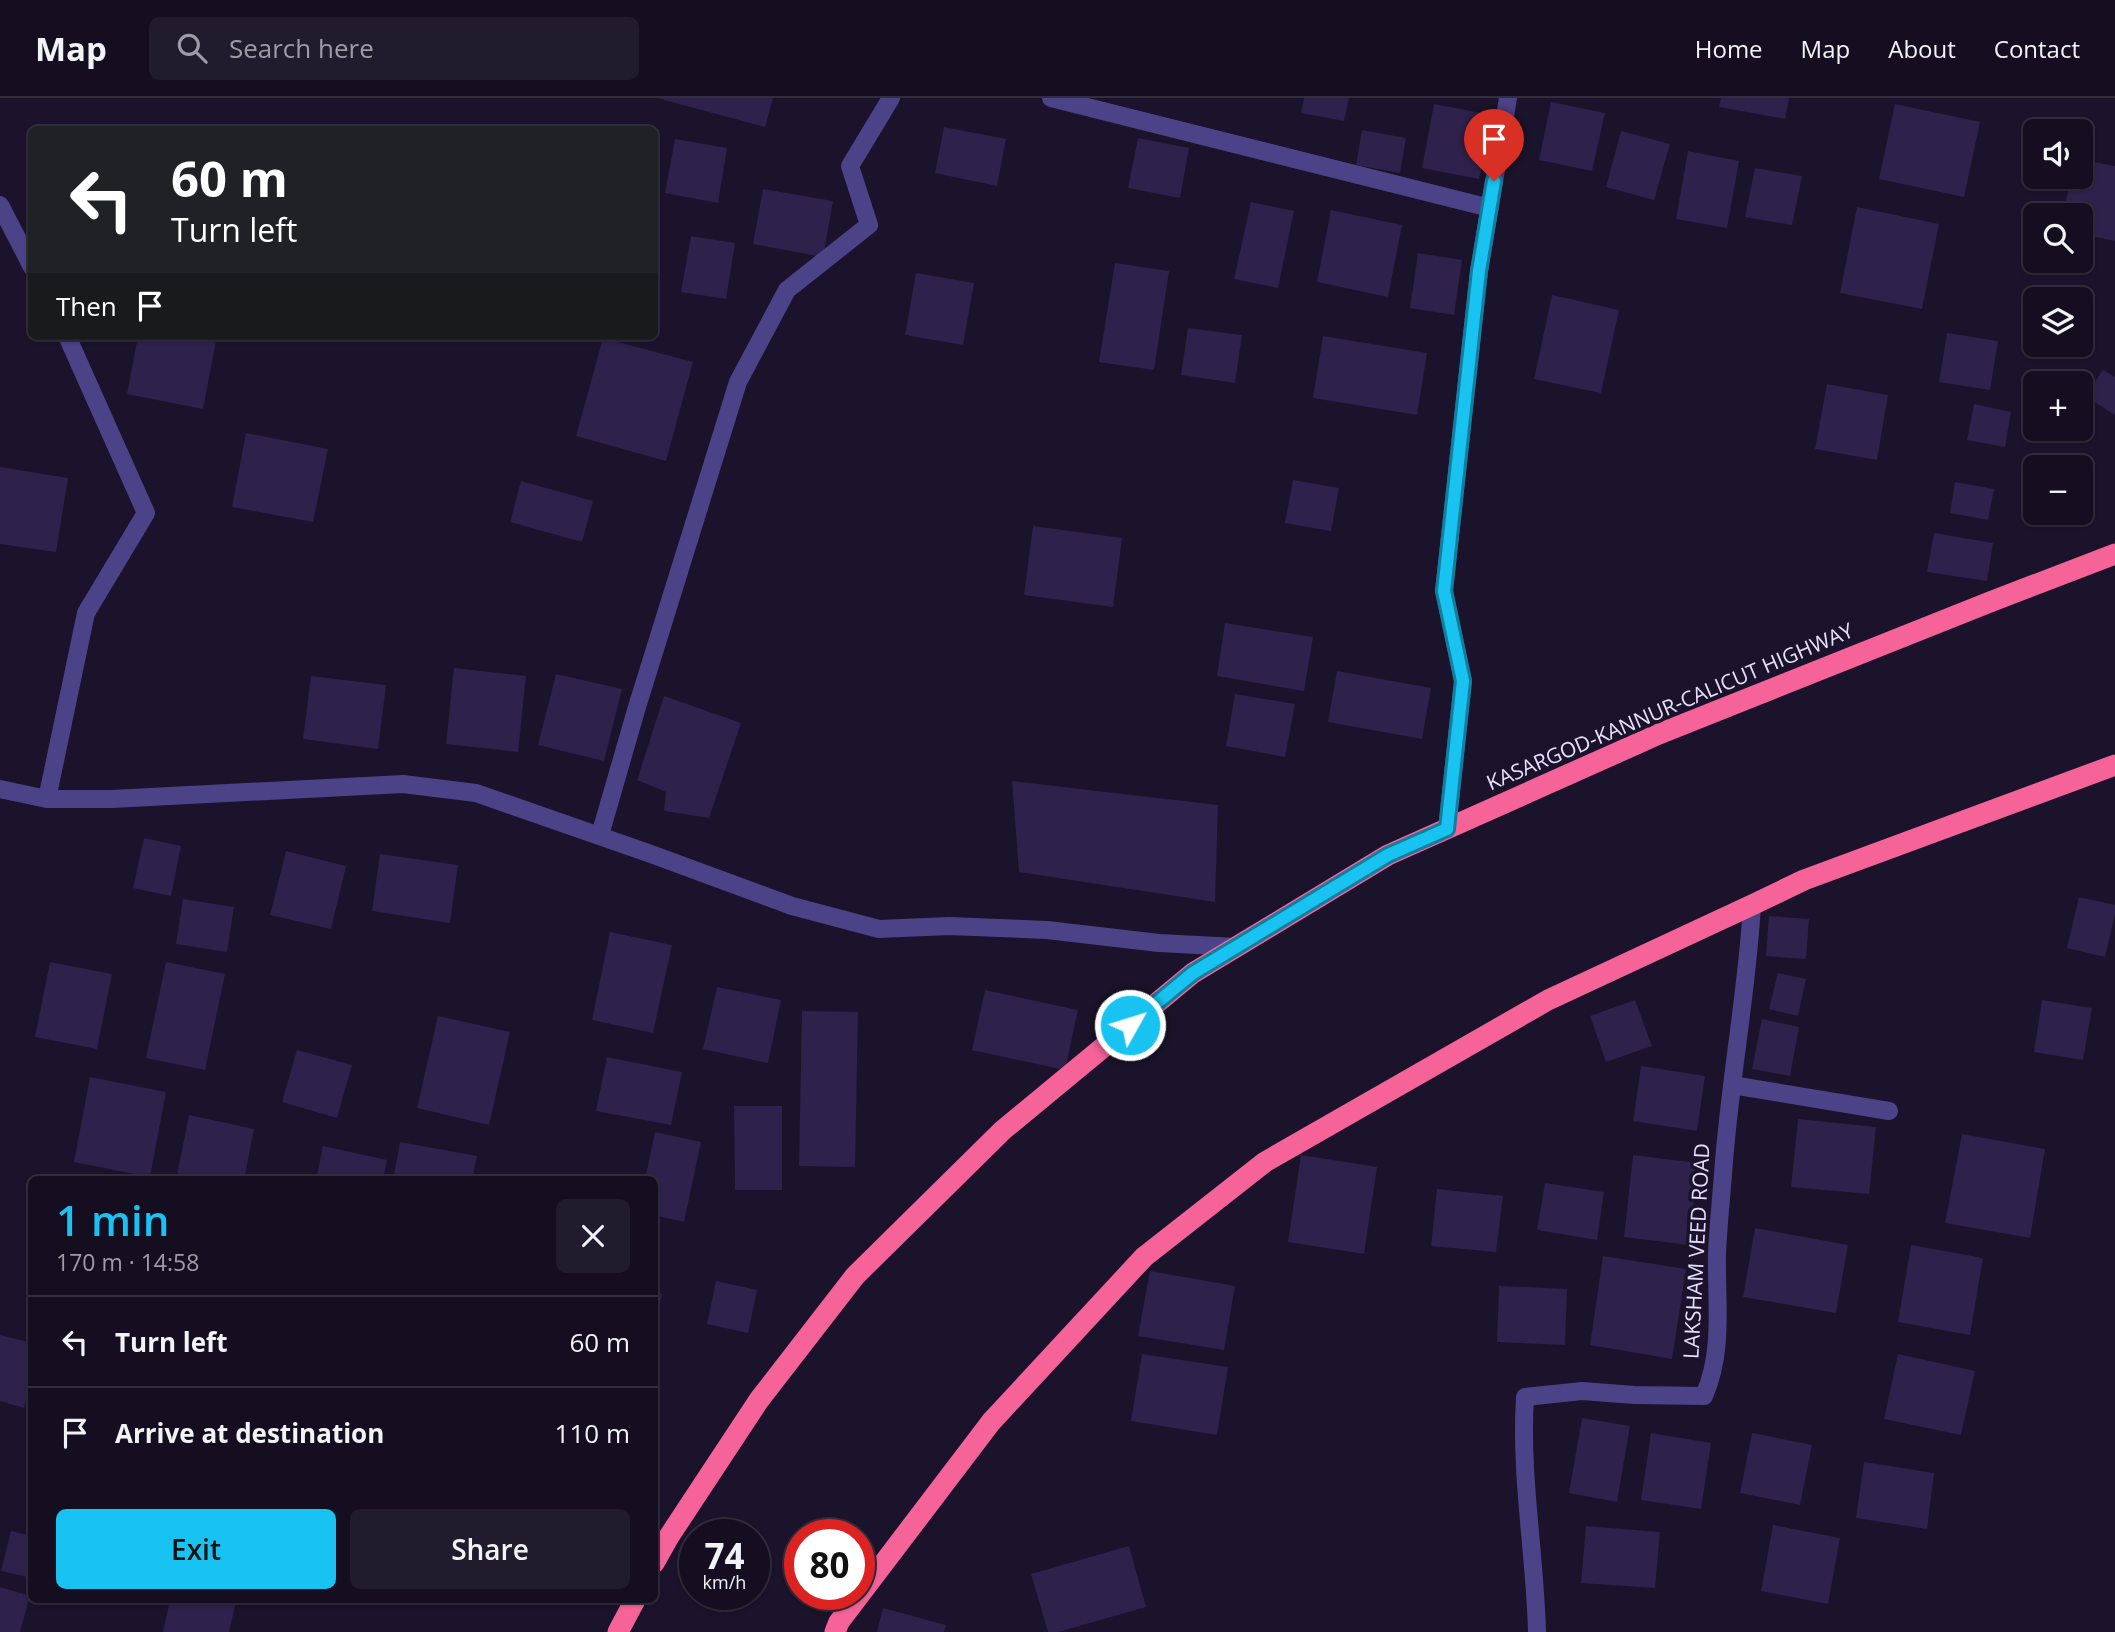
<!DOCTYPE html>
<html lang="en">
<head>
<meta charset="utf-8">
<style>
  body { margin:0; font-family:"Open Sans",sans-serif; background:#211c2d; color:#f1f3f6; height:100vh; display:flex; flex-direction:column; font-size:26px; white-space:nowrap }
  * { box-sizing:border-box; margin:0 }
  p { font-size:23px; color:#9d9ca5 }
  .icon { flex:none; width:38px; height:38px; fill:none; stroke:currentColor; stroke-width:2; stroke-linecap:round; stroke-linejoin:round }
  .map { position:relative; flex:1; overflow:hidden }
  .drawer { position:absolute; left:28px; top:1078px; width:630px; height:427px; display:flex; flex-direction:column; background:#140e20; border-radius:10px; box-shadow:0 2px 5px #0004,0 0 0 2px #332e3e }
  .drawer>* { flex:none }
  .top-card { position:absolute; left:28px; top:28px; width:630px; height:214px; border-radius:10px; box-shadow:0 2px 5px #0004,0 0 0 2px #332e3e; background:#202124; color:#fff; overflow:hidden }
  .fabs { position:absolute; left:2023px; top:21px; display:grid; gap:14px }
  .fabs a { display:grid; place-items:center; width:70px; height:70px; border-radius:10px; background:#140e20; box-shadow:0 2px 5px #0004,0 0 0 2px #332e3e; font-size:35px }
  .speed { position:absolute; left:679px; top:1421px; display:flex; gap:14px; font-size:35px; font-weight:700; text-align:center }
  .speed>* { display:grid; place-content:center; width:91px; height:91px; border-radius:50%; background:#140e20; box-shadow:0 2px 5px #0004,0 0 0 2px #332e3e; line-height:1 }
  .speed small { font-size:18px; font-weight:400 }
  .speed .limit { border:10px solid #d22; background:#fff; color:#111 }
  .pin { position:absolute; display:grid; place-items:center; width:60px; height:60px; color:#fff; margin:-72px -30px; border-radius:50% 50% 50% 0; rotate:-45deg; box-shadow:0 0 7px #0007 }
  .pin .icon { rotate:45deg }
  .me { position:absolute; width:77px; margin:-38px; rotate:51deg; stroke-linejoin:round; filter:drop-shadow(0 0 5px #0008) }
  .turn { display:flex; align-items:center; gap:24px; height:147px; padding:0 28px; font-size:32px }
  .turn .icon { width:91px; height:91px; stroke-width:2.5 }
  .turn b { display:block; font-size:49px; line-height:60px }
  .then { display:flex; align-items:center; height:66px; padding:0 28px; background:#0003; gap:14px; font-size:26px }
  .round { display:grid; place-items:center; flex:none; width:74px; height:74px; border-radius:10px; background:#211c2d }
  .headline { display:flex; align-items:center; justify-content:space-between; height:119px; padding:0 28px }
  h1 { font-size:42px; font-weight:600; line-height:52px; color:#18c3f1 }
  .primary-button { display:flex; gap:14px; margin-top:auto; padding:14px 28px }
  .primary-button a { flex:1; height:80px; border-radius:10px; background:#18c3f1; color:#111; font-size:28px; font-weight:600; line-height:80px; text-align:center }
  .primary-button a+a { background:#211c2d; color:#f1f3f6 }
  ul { padding:0; list-style:none }
  li { display:flex; align-items:center; gap:21px; height:91px; padding:0 28px; border-top:2px solid #332e3e }
  li div { flex:1 }
  li b { display:block; font-size:26px }
  li em { font-style:normal }
  header { display:flex; align-items:center; gap:42px; box-sizing:border-box; height:98px; padding:0 35px; background:#140e20; border-bottom:2px solid #332e3e }
  header strong { font-size:33px }
  nav { display:flex; gap:38px; margin-inline-start:auto; font-size:24px }
  .search { width:490px; height:63px; background:#211c2d; display:flex; align-items:center; gap:18px; box-sizing:border-box; padding:0 24px; border-radius:10px; color:#9d9ca5; font-size:26px }
  .map>svg:first-child { display:block }
  .building { fill:#2e214b }
  .lines { fill:none; stroke-linecap:round; stroke-linejoin:round }
  .minor { stroke:#4c4287; stroke-width:18 }
  .highway { stroke:#f56399; stroke-width:21 }
  .route-casing { stroke:#107f9d; stroke-width:18 }
  .route { stroke:#18c3f1; stroke-width:12 }
  .labels { text-anchor:middle; stroke-width:7; stroke-linejoin:round; paint-order:stroke }
  .street-label { font-size:21px; fill:#e6e0fd; stroke:#1a132b }
</style>
</head>
<body>
<header>
<strong>Map</strong>
<div class="search"><svg class="icon" aria-label="search" viewBox="0 0 24 24"><circle cx="10" cy="10" r="6"/><path d="M15 15l6 6"/></svg>Search here</div>
<nav><a>Home</a><a>Map</a><a>About</a><a>Contact</a></nav>
</header>
<div class="map">
<svg width="2115" height="1534" viewBox="0 0 2115 1534">
  <rect width="100%" height="100%" fill="#1a132b"/>
  <!-- building -->
  <path class="building" d="M657 0H773L765 29Z
    M1304 0H1349L1344 23 1301 15Z
    M1721 0H1789L1785 21 1719 9Z
    M1551 4 1605 15 1592 73 1539 62Z
    M1434 6 1492 17 1479 81 1422 70Z
    M1895 6 1980 24 1964 99 1879 81Z
    M944 29 1006 41 997 88 935 75Z
    M1362 32 1406 40 1400 75 1356 67Z
    M1621 33 1670 46 1654 102 1606 89Z
    M1138 40 1189 50 1180 100 1128 90Z
    M675 41 727 50 718 105 665 95Z
    M1688 53 1739 63 1727 130 1676 121Z
    M2081 62 2115 68V143L2081 136V117H2063L2071 79H2081Z
    M1755 70 1802 78 1792 127 1745 119Z
    M763 91 833 103 823 159 753 146Z
    M1251 104 1294 113 1278 190 1234 181Z
    M1857 109 1939 126 1922 211 1840 195Z
    M1331 112 1402 127 1388 199 1317 184Z
    M691 138 735 145 726 201 681 194Z
    M1418 155 1462 162 1454 217 1410 210Z
    M1115 165 1169 173 1154 272 1099 264Z
    M916 175 974 185 963 247 905 237Z
    M1552 197 1619 212 1601 295 1534 281Z
    M1188 230 1242 237 1235 285 1181 277Z
    M1947 235 1998 243 1990 292 1939 284Z
    M138 238H217L203 311 127 296Z
    M1323 238 1427 255 1417 317 1313 300Z
    M603 240 693 264 666 363 576 338Z
    M2103 272 2115 279V317L2085 298Z
    M1827 286 1888 297 1877 362 1815 351Z
    M1974 306 2011 314 2005 349 1967 342Z
    M246 335 328 351 313 424 232 409Z
    M0 369 68 380 56 454 0 446Z
    M1293 382 1339 390 1331 433 1285 425Z
    M521 383 593 403 582 444 510 424Z
    M1955 384 1994 391 1988 422 1950 415Z
    M1033 428 1122 440 1113 509 1024 497Z
    M1934 435 1993 445 1987 483 1927 474Z
    M1225 525 1313 539 1304 593 1217 578Z
    M454 570 526 578 518 654 446 646Z
    M1337 573 1431 590 1422 641 1328 624Z
    M556 576 622 591 604 663 538 647Z
    M311 578 386 587 378 651 303 641Z
    M1235 596 1295 606 1285 659 1226 648Z
    M664 598 741 625 709 720 664 713 666 694 637 682Z
    M1012 683 1218 707 1215 804 1019 774Z
    M144 740 181 748 171 798 133 790Z
    M286 753 346 768 331 831 270 817Z
    M380 756 458 767 450 825 372 813Z
    M2079 799 2115 807V816L2105 859 2067 850Z
    M183 801 234 809 227 854 176 846Z
    M1769 818 1809 821 1806 861 1766 858Z
    M610 834 672 847 653 935 592 922Z
    M50 864 112 876 97 951 35 939Z
    M166 864 225 876 205 972 146 960Z
    M1778 875 1806 881 1798 918 1769 911Z
    M717 889 781 902 768 965 703 951Z
    M985 892 1078 912 1065 972 972 952Z
    M1635 902 1652 948 1606 964 1590 918Z
    M2042 902 2092 910 2083 962 2034 954Z
    M802 913 858 914 855 1069 799 1068Z
    M438 918 510 934 489 1027 417 1010Z
    M1762 921 1799 929 1790 978 1752 971Z
    M297 952 352 967 337 1020 282 1004Z
    M607 959 682 974 671 1027 596 1013Z
    M1641 968 1705 978 1697 1033 1633 1023Z
    M90 979 166 994 150 1079 74 1064Z
    M734 1008H782V1092H735Z
    M189 1017 254 1031 244 1082H176Z
    M1798 1021 1876 1029 1869 1096 1791 1089Z
    M655 1034 701 1044 684 1124 654 1117V1082H645Z
    M1962 1036 2045 1051 2030 1140 1945 1125Z
    M400 1044 477 1058 472 1082H393Z
    M323 1048 387 1062 383 1082H316Z
    M1301 1057 1377 1069 1364 1156 1288 1144Z
    M1633 1057 1698 1065 1689 1147 1624 1139Z
    M1545 1085 1604 1094 1597 1142 1537 1132Z
    M1437 1091 1503 1098 1496 1154 1431 1148Z
    M1755 1130 1848 1147 1836 1215 1743 1199Z
    M1911 1147 1983 1160 1970 1237 1898 1224Z
    M1603 1158 1686 1171 1672 1261 1590 1247Z
    M1150 1173 1235 1188 1224 1252 1138 1238Z
    M716 1183 757 1192 748 1235 707 1226Z
    M1499 1188 1567 1191 1565 1247 1497 1244Z
    M654 1194 662 1196 656 1225H654Z
    M0 1237 32 1245V1281L24 1310 0 1303Z
    M1142 1256 1228 1269 1217 1337 1131 1323Z
    M1898 1256 1975 1273 1961 1337 1884 1321Z
    M1582 1320 1630 1328 1617 1404 1569 1395Z
    M1651 1335 1711 1345 1701 1411 1641 1402Z
    M1752 1335 1812 1347 1800 1407 1740 1395Z
    M1864 1364 1934 1375 1927 1431 1856 1420Z
    M1773 1427 1840 1440 1828 1506 1761 1493Z
    M1586 1428 1660 1434 1655 1490 1581 1485Z
    M11 1433 32 1438V1480L1 1473Z
    M1129 1448 1146 1509 1058 1534H1048L1031 1476Z
    M0 1489 30 1498 20 1534H0Z
    M170 1502 236 1503 229 1534H163Z
    M883 1510 946 1527 944 1534H877Z"/>
  <g class="lines">
    <!-- minor -->
    <path class="minor" d="M1051 0 1490 110
      M0 107 32 169
      M0 691 47 701H112L403 686 476 695 651 756 792 808 879 831 949 828 1047 832 1159 845 1236 849
      M47 701 86 515 146 415 67 238
      M1447 731 1463 583 1444 493 1479 173 1508 0
      M600 737 637 609 738 284 787 192 869 127 850 68 891 0
      M1732 987 1889 1013
      M1537 1534C1535 1455 1520 1378 1525 1299L1582 1293 1634 1297 1704 1298C1724 1253 1716 1204 1717 1156 1718 1130 1721 1103 1723 1076 1729 986 1747 897 1752 807"/>
    <!-- highway -->
    <path class="highway" d="M654 1465 668 1440 759 1302 855 1178 1003 1032 1193 875 1388 757 1659 636 1990 504 2115 456
      M618 1534 635 1502
      M835 1534 839 1524 991 1324 1144 1159 1265 1064 1548 902 1752 807 1804 782 2115 667"/>
  </g>
  <g class="lines">
    <defs>
      <path id="route" d="M1130 927 1193 875 1388 757 1447 731 1463 583 1444 493 1479 173 1494 83"/>
    </defs>
    <!-- route casing -->
    <use href="#route" class="route-casing"/>
    <!-- route -->
    <use href="#route" class="route"/>
  </g>
  <g class="labels">
    <!-- street labels -->
    <g class="street-label">
      <text transform="translate(1670 609) rotate(-23)" y="7">KASARGOD-KANNUR-CALICUT HIGHWAY</text>
      <text transform="translate(1697 1153) rotate(-87)" y="7">LAKSHAM VEED ROAD</text>
    </g>
  </g>
</svg>
<div class="fabs">
<a><svg class="icon" aria-label="sound" viewBox="0 0 24 24"><path d="M4 9h4l5-4v14l-5-4H4zM17 9q2 3 0 6"/></svg></a>
<a><svg class="icon" aria-label="search" viewBox="0 0 24 24"><circle cx="10" cy="10" r="6"/><path d="M15 15l6 6"/></svg></a>
<a><svg class="icon" aria-label="layers" viewBox="0 0 24 24"><path d="M12 4l9 5-9 5-9-5zM3 14l9 5 9-5"/></svg></a>
<a>+</a>
<a>−</a>
</div>
<div class="speed"><div>74<small>km/h</small></div><div class="limit">80</div></div>
<div class="pin" style="left:1494px;top:83px;background:#d93025"><svg class="icon" aria-label="arrive" viewBox="0 0 24 24"><path d="M6 21V4h12l-3 4 3 4H6"/></svg></div>
<svg class="me" style="left:1130px;top:927px" viewBox="-20 -20 40 40"><circle r="17" fill="#18c3f1" stroke="#fff" stroke-width="3"/><path d="M0-11L8 9 0 5-8 9z" fill="#fff"/></svg>
<div class="top-card">
<div class="turn"><svg class="icon" aria-label="left" viewBox="0 0 24 24"><path d="M17 20v-9H6M10 6l-5 5 5 5"/></svg><div><b>60 m</b>Turn left</div></div>
<div class="then">Then<svg class="icon" aria-label="arrive" viewBox="0 0 24 24"><path d="M6 21V4h12l-3 4 3 4H6"/></svg></div>
</div>
<section class="drawer">
<div class="headline"><div><h1>1 min</h1><p>170 m · 14:58</p></div><a class="round"><svg class="icon" aria-label="close" viewBox="0 0 24 24"><path d="M6 6l12 12M18 6L6 18"/></svg></a></div>
<ul>
<li><svg class="icon" aria-label="left" viewBox="0 0 24 24"><path d="M17 20v-9H6M10 6l-5 5 5 5"/></svg><div><b>Turn left</b></div><em>60 m</em></li>
<li><svg class="icon" aria-label="arrive" viewBox="0 0 24 24"><path d="M6 21V4h12l-3 4 3 4H6"/></svg><div><b>Arrive at destination</b></div><em>110 m</em></li>
</ul>
<div class="primary-button"><a>Exit</a><a>Share</a></div>
</section>
</div>
</body>
</html>
